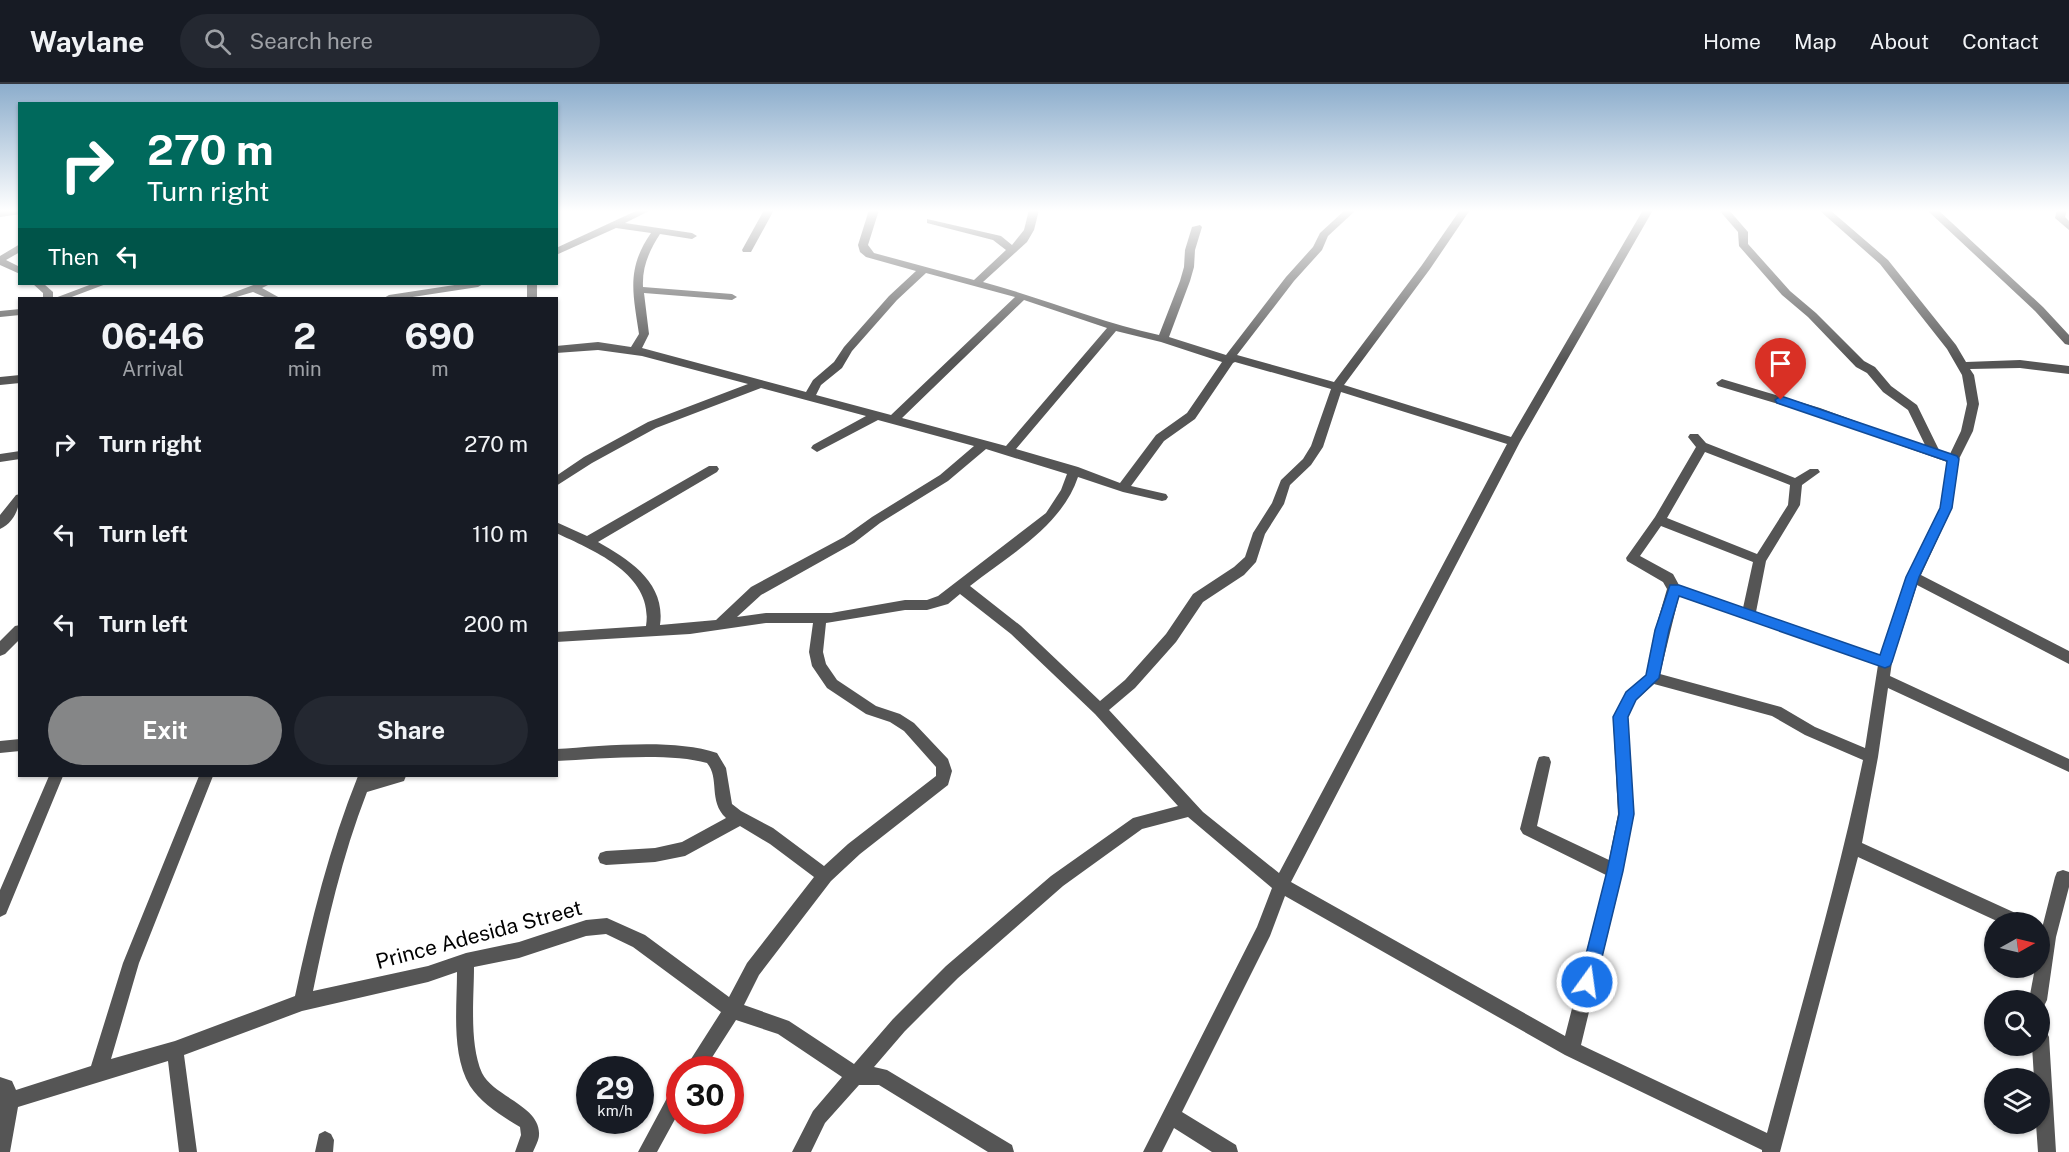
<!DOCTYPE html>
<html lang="en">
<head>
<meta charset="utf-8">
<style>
  body { margin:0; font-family:"Public Sans",sans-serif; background:#242831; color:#f1f3f6; height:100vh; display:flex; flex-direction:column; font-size:22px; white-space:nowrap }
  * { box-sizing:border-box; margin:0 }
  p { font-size:20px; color:#9ea1a6 }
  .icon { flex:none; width:33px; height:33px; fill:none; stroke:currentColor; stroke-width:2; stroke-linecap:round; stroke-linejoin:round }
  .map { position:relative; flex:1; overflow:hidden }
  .drawer { position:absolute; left:18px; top:213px; width:540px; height:480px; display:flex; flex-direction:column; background:#171b24; border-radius:0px; box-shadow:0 2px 4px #0004 }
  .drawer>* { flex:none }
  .hud { position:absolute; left:18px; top:18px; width:540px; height:183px; border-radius:0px; box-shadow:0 2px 4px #0004; background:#00695c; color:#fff; overflow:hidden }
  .needle { width:39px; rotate:82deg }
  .controls { position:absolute; left:1984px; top:828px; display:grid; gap:12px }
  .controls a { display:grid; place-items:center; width:66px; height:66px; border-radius:50%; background:#171b24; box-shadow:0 2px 4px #0004; font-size:30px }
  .speed { position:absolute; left:576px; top:972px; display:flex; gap:12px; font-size:30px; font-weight:700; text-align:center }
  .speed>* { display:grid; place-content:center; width:78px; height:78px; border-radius:50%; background:#171b24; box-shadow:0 2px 4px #0004; line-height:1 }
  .speed small { font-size:15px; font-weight:400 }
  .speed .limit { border:9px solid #d22; background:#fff; color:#111 }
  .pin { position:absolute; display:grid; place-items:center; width:51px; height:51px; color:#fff; margin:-62px -26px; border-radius:50% 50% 50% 0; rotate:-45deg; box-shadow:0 0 6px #0007 }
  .pin .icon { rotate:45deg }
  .me { position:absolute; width:66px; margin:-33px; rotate:14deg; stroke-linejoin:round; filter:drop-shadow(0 0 4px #0008) }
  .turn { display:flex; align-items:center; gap:21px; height:126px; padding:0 30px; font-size:27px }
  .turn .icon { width:78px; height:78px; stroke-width:2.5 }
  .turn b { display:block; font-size:42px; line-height:51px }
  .then { display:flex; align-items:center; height:57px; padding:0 30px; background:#0003; gap:12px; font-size:22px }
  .eta { display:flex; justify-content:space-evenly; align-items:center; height:102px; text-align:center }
  .eta b { font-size:36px; font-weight:700; line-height:42px }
  .button { display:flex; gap:12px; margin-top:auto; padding:12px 30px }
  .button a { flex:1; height:69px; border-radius:36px; background:#858687; color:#fff; font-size:24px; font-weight:700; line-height:69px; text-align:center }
  .button a+a { background:#242831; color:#f1f3f6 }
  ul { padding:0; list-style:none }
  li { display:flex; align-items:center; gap:18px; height:90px; padding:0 30px }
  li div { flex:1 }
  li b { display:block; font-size:22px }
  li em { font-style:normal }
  header { display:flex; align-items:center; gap:36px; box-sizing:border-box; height:84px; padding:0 30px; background:#171b24; border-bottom:2px solid #363941 }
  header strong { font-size:28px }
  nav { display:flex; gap:33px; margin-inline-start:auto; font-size:21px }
  .search { width:420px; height:54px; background:#242831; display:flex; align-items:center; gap:15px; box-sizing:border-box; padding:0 21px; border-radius:33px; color:#9ea1a6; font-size:22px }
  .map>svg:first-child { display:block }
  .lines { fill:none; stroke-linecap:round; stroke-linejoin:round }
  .minor { fill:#555; fill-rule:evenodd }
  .route { fill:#1a73e8; stroke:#114b97; stroke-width:1.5 }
  .labels { text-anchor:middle; stroke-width:5; stroke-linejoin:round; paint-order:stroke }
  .near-street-label { font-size:21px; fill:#000; stroke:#fff }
</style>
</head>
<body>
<header>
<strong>Waylane</strong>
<div class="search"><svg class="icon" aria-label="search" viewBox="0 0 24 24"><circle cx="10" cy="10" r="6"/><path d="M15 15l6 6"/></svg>Search here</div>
<nav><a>Home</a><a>Map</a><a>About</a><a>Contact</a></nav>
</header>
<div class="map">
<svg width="2069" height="1068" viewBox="0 0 2069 1068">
  <rect width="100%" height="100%" fill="#fff"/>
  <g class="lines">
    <!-- minor -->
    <path class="minor" d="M20 126V130L0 133V127Z
      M638 126H651L625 139 692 149 697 152 692 155 660 150C649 167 642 183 643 203L732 210 737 213 732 216 644 209 649 250 642 264 806 308 813 296 834 278 844 263 889 212 916 187 866 173 860 168 858 161 869 126H879L868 161 874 169 974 196 1006 166 993 156 927 139V135L1001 152 1012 161 1024 146 1029 126H1039L1034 146 1027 158 983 198C1042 214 1100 238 1159 251L1180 197 1184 183 1185 166 1192 143 1200 141 1202 143 1195 166 1194 183 1190 197 1169 253 1226 271 1286 193 1313 163 1320 149 1345 126H1356L1328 152 1322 166 1294 197 1237 271 1334 298 1422 181 1460 126H1470L1430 185 1344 301 1511 353 1643 126H1653L1520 358 1291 798 1565 952 1606 791 1523 750 1520 745 1537 678 1539 673 1544 672 1549 673 1551 678 1537 742 1609 776 1618 730 1613 633 1626 608 1646 591 1655 546 1667 505 1663 498 1627 477 1626 474 1655 433 1696 363 1688 353 1690 350H1698L1706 359 1795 394 1810 385H1818L1820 388 1802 401 1800 421 1766 477 1756 528 1880 571 1906 493 1940 424 1947 378 1812 330 1718 302 1716 299 1722 295 1820 324 1926 363 1908 326 1883 308 1867 289 1856 283 1808 233 1782 211 1739 162 1738 148 1719 126H1729L1748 148V160L1790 207 1816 229 1864 277 1875 283 1891 302 1917 321 1940 368 1950 370 1961 347 1967 320 1962 291 1947 265 1880 180 1819 126H1830L1888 176 1956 261 1966 278 2020 276 2069 282V290L2020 284 1970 285 1974 291 1979 320 1973 347 1959 375 1952 424 1921 491 2069 567V580L1917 501 1892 578 1890 592 2069 675V688L1888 604 1878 673 1862 759 2022 832 2024 838H1999L1858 773 1780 1068H1762V1066L1565 971 1285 812 1270 852 1182 1028 1236 1061 1238 1068H1212L1174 1044 1162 1068H1143L1257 843 1272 804 1188 733 1142 745 1063 802 958 894 905 947 874 983 887 986 1012 1061 1014 1068H988L879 1001H859L825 1039 811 1068H792L813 1027 842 993 778 950 736 936 704 986H684L721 928 633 863 606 850 586 852 519 874 474 883C474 914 469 960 482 989 494 1013 541 1022 539 1051 539 1056 535 1063 533 1068H515L521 1051 520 1043C503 1033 481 1019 470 1002 451 970 457 924 457 888L428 898 302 927 184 971 197 1068H179L168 977 18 1023 10 1068H0V993L12 997 16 1006 91 982 123 879 199 692H213L139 879 111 975 175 957 295 912C311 837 330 761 358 692H406L404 697 367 708C342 772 327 839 313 907L428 882 466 869 519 858 586 836 607 834 645 851 729 913 747 879 814 793 770 760 740 742 685 772 655 778 606 781 600 779 598 774 600 769 606 767 655 764 682 758 726 734C708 717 720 694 707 679 669 668 597 675 556 677V665C602 662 674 654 717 669L726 684 732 720 741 727 773 744 824 782 848 760 936 692V683L904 647 890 638 866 630 827 604 812 582 809 568 813 539H766L690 550 556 558V548L646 542C654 491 595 467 556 449V438L587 452 709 382H717L719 385 717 388 598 458C630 476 666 499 660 541L716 536 751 503 844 453 872 433 940 391 974 362 878 336 817 368 811 364 813 361 866 332 761 304 656 344 592 379 556 402V392L584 373 648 338 748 300 642 272 598 266 556 269V262L598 258 631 263 639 250C633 209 626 185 651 149L616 144 556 171V164ZM926 189 1015 213 891 331 816 311 821 301 842 284 852 267 897 216ZM1024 216 1107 244 1006 362 902 334ZM1116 247 1161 258 1222 278 1187 329 1156 351 1120 399 1078 383 1016 365ZM1235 278 1331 305 1311 362 1303 375 1281 396 1272 419 1253 449 1245 473 1234 483 1193 510 1166 550 1125 596 1100 617 1021 542 970 502C1008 472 1062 442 1078 393L1123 408 1162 417 1166 416 1168 413 1166 410 1131 402 1164 357 1195 335 1233 279ZM1341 308 1507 360 1279 789 1203 728 1109 626 1135 604 1176 558 1203 518 1244 491 1256 478 1265 450 1284 420 1290 401 1311 381 1323 363ZM986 365 1067 390 1061 406 1046 429 938 512 927 516H905L831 529H766L737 533 761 511 854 459 880 439 948 397ZM1705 368 1790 401 1788 421 1757 470 1667 434ZM1661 442 1753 478 1743 524 1679 501 1673 490 1640 472ZM960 510 1011 550 1095 630 1178 722 1133 734 1051 792 946 882 893 935 854 980 789 937 744 921 759 891 831 797 860 770 948 701 952 687 948 675 914 639 900 630 876 622 837 596 826 580 823 568 826 539 905 526H927L948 520ZM1679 512 1878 581 1865 664 1815 643 1781 623 1660 590ZM1654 600 1772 632 1805 651 1863 676C1837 802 1800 925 1767 1049L1581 961 1623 787 1634 730 1627 633 1636 616Z
      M764 126H774L751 168H743L742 166Z
      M1927 126H1938L2043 223 2069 251V261L2065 260 2035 227Z
      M2057 126H2067L2065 133 2069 137V146L2055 134Z
      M20 160V168L6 176 20 183V190L0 181V172Z
      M33 200H44L53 208V214H43V209Z
      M92 200H106L69 214H55Z
      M256 200H270L262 204 280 214H267L253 208 233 214H219Z
      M461 200H483L478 203 406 214H384L389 211Z
      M527 200H537V214H527Z
      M20 225V231L0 233V227Z
      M20 291V299L0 301V293Z
      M20 367V375L0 378V370Z
      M20 410C20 423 14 439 0 445V431L16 411Z
      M20 541V555L5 570 0 572V557L15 542Z
      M20 655V667L0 669V657Z
      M49 692H63L6 830 0 833V806Z
      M2063 786 2069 788V803L2056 853 2047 916 2044 922 2040 924V916H2029L2035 884H2040V852L2055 793 2057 788Z
      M2040 944 2046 947 2049 953 2056 1068H2038L2036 1040H2040V994H2034L2032 962H2040Z
      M680 998V1026L657 1068H638L674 1001Z
      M325 1047 331 1050 334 1056 333 1068H315L319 1050Z"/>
  </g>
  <!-- sky -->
  <linearGradient id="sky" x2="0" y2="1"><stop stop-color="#8cadcc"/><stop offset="0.46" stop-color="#fff"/><stop offset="1" stop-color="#fff" stop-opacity="0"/></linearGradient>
  <rect width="2069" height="276" fill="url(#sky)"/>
  <!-- route -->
  <path class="route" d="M1781 312 1957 372 1959 375 1952 424 1919 493 1892 578 1890 582 1885 584 1679 512 1669 546 1659 594 1636 616 1628 633 1634 730 1623 787 1596 898 1593 904 1587 907 1581 904 1579 898 1607 787 1619 730 1613 633 1626 608 1646 591 1655 546 1670 501H1679L1880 571 1906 493 1940 424 1947 377 1777 319 1775 316Z"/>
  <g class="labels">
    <!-- near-street labels -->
    <g class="near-street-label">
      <text transform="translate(479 851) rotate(-15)" y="7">Prince Adesida Street</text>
    </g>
  </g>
</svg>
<div class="controls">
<a><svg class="needle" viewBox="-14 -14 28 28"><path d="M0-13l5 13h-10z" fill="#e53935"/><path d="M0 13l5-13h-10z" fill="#9ea1a6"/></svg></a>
<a><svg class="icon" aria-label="search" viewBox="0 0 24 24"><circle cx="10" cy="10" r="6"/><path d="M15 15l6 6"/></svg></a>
<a><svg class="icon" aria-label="layers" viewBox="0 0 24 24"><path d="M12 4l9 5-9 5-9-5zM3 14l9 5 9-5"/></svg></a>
</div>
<div class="speed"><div>29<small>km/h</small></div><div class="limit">30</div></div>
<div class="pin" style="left:1781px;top:316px;background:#d93025"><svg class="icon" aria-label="arrive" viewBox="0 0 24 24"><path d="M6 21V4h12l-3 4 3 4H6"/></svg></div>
<svg class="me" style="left:1587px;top:898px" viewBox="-20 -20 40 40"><circle r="17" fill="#1a73e8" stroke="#fff" stroke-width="3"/><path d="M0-11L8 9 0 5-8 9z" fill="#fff"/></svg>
<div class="hud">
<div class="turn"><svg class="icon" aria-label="right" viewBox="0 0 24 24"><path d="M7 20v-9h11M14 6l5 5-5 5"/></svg><div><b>270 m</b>Turn right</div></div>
<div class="then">Then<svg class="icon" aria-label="left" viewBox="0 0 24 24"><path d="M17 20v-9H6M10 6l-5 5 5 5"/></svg></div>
</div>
<section class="drawer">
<div class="eta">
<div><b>06:46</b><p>Arrival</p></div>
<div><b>2</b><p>min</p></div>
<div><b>690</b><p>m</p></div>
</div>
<ul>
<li><svg class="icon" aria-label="right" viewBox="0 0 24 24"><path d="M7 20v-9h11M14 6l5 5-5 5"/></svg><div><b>Turn right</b></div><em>270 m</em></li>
<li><svg class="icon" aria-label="left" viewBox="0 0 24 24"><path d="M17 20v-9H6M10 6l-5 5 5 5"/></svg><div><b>Turn left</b></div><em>110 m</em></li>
<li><svg class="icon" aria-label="left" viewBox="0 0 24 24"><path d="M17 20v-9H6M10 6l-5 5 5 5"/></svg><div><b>Turn left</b></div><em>200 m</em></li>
</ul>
<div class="button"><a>Exit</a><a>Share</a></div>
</section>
</div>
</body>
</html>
